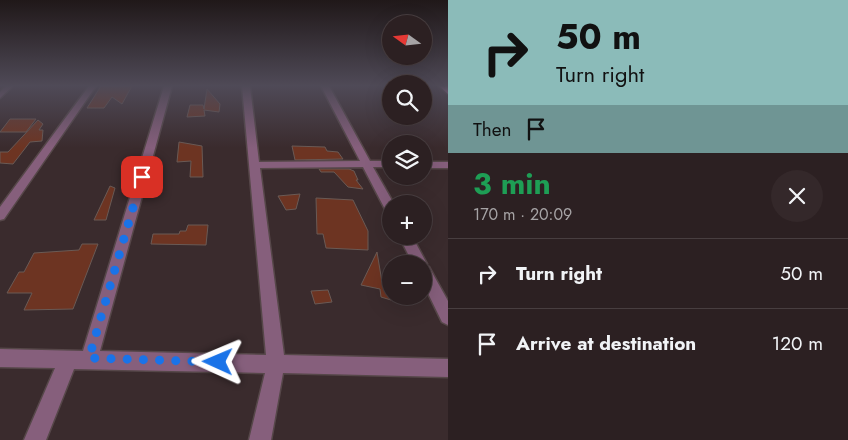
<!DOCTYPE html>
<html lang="en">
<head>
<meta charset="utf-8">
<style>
  body { margin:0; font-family:Jost,sans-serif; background:#34282a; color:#f1f3f6; height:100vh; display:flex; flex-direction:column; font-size:19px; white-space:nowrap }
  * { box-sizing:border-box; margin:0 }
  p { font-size:16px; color:#a6a3a5 }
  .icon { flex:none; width:28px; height:28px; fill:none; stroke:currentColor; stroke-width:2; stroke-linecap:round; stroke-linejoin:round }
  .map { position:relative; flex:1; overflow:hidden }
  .panel { display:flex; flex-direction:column; background:#2c2022; width:400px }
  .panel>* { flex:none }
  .banner { background:#8bbbb9; color:#111; overflow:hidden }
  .needle { width:32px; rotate:285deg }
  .fabs { position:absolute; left:382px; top:15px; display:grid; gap:10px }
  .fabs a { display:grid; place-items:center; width:50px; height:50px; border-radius:50%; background:#2c2022; box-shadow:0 5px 20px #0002,0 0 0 1px #483e40; font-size:25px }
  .pin { position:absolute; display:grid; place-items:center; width:42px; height:42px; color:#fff; margin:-21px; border-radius:10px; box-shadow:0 2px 8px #0006 }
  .me { position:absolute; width:55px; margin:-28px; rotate:271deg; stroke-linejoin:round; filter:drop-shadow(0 0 4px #0008) }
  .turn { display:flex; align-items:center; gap:18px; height:105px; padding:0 25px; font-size:22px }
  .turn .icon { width:65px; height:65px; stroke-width:2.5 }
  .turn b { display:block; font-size:35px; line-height:42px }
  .then { display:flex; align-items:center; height:48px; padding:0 25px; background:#0003; gap:10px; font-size:19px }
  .round { display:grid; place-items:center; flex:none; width:52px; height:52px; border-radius:26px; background:#34282a }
  .overview { display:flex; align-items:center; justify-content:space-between; height:85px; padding:0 25px }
  h1 { font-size:30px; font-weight:700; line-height:38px; color:#1e9e55 }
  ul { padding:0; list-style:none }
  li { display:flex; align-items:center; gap:15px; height:70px; padding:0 25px; border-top:1px solid #483e40 }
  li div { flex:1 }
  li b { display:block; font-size:19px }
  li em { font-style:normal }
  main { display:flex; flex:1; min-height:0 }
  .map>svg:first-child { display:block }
  .building { fill:#6d3422; stroke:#6a5a55 }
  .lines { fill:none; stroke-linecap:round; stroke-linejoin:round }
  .minor-casing { stroke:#564749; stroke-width:3 }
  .highway-casing { stroke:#564749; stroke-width:3 }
  .minor { fill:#865f7c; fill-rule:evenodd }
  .highway { fill:#ff9de8; fill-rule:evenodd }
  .route { stroke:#1a73e8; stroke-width:9; stroke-dasharray:0 16.2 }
</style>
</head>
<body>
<main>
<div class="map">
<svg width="448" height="440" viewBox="0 0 448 440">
  <rect width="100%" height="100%" fill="#3a2b2d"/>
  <!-- building -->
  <path class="building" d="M101 86H132L122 104 112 97 104 108H87Z
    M207 89 220 104 219 112 204 110 205 116 187 117 190 105H203L204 109Z
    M10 119H36L26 132H0Z
    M38 120 43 124 39 130H43L42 141 30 142 13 164 0 163V152H8Z
    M179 142 202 146 203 177H190L191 161 177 162Z
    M292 146 325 147 327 151 338 152 343 159 295 160Z
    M319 169H349L354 171 358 180H356L363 189 348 187 334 172H321Z
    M110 186 115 188 106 220H94Z
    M300 194 296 209 286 210 278 196Z
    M316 198 353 200 368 231V250L326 248 323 234H317Z
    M188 225H208L206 245 151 244 153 234H179L180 231H186Z
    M82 244H98L73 309 24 310 32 293H7L19 272H24L34 253 79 250Z
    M377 252 382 282 391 283V300L381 297 380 289 361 285Z
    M328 290 332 302 315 304 311 291Z"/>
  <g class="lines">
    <defs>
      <path id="minor" d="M6 86H13L0 98V92Z
        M89 86H96L4 219 0 220V207Z
        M164 86H172L100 351 266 355 242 86H250L259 162 360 161 321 86H329L370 161H391V167H373L394 204H391V214L387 213 363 167 260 168 284 355 448 359V377L283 373 271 440H249L265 373 74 369 46 440H24L55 368 0 367V349L83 351Z
        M424 162H448V168H424Z
        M399 236H412L427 264 426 266 429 267 448 301V325L442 322 424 285V264H413Z"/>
      <path id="highway" d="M439 86H448V94Z"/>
    </defs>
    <!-- minor casing -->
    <use href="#minor" class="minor-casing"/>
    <!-- highway casing -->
    <use href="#highway" class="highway-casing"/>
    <!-- minor -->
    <use href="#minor" class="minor"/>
    <!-- highway -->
    <use href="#highway" class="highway"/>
  </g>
  <!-- sky -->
  <linearGradient id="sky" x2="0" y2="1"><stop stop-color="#201819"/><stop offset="0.58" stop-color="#4f4a57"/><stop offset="1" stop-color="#4f4a57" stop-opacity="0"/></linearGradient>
  <rect width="448" height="148" fill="url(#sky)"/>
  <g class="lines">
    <!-- route -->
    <path class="route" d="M142 177 89 358 218 362"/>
  </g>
</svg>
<div class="fabs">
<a><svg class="needle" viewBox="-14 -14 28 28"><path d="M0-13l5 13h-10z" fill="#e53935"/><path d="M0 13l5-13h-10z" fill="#a6a3a5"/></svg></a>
<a><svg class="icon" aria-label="search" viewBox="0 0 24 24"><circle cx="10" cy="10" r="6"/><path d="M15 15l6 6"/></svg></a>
<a><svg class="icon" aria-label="layers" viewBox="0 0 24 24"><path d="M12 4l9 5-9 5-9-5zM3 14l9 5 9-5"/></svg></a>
<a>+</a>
<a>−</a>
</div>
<div class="pin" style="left:142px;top:177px;background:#d93025"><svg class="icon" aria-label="arrive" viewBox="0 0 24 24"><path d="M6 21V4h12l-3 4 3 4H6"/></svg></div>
<svg class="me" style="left:218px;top:362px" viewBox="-20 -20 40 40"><path d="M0-17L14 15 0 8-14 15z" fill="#1a73e8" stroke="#fff" stroke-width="4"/></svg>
</div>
<section class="panel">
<div class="banner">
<div class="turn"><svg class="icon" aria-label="right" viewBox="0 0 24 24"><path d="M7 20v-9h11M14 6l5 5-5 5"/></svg><div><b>50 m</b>Turn right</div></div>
<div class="then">Then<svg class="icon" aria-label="arrive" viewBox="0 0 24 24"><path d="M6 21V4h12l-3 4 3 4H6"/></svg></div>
</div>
<div class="overview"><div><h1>3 min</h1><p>170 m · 20:09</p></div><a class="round"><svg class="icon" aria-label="close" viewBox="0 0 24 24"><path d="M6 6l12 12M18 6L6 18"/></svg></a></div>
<ul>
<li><svg class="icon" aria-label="right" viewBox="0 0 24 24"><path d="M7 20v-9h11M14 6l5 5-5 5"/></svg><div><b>Turn right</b></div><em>50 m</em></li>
<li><svg class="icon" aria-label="arrive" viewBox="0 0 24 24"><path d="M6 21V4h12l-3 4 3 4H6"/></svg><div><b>Arrive at destination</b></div><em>120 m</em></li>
</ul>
</section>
</main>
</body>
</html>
